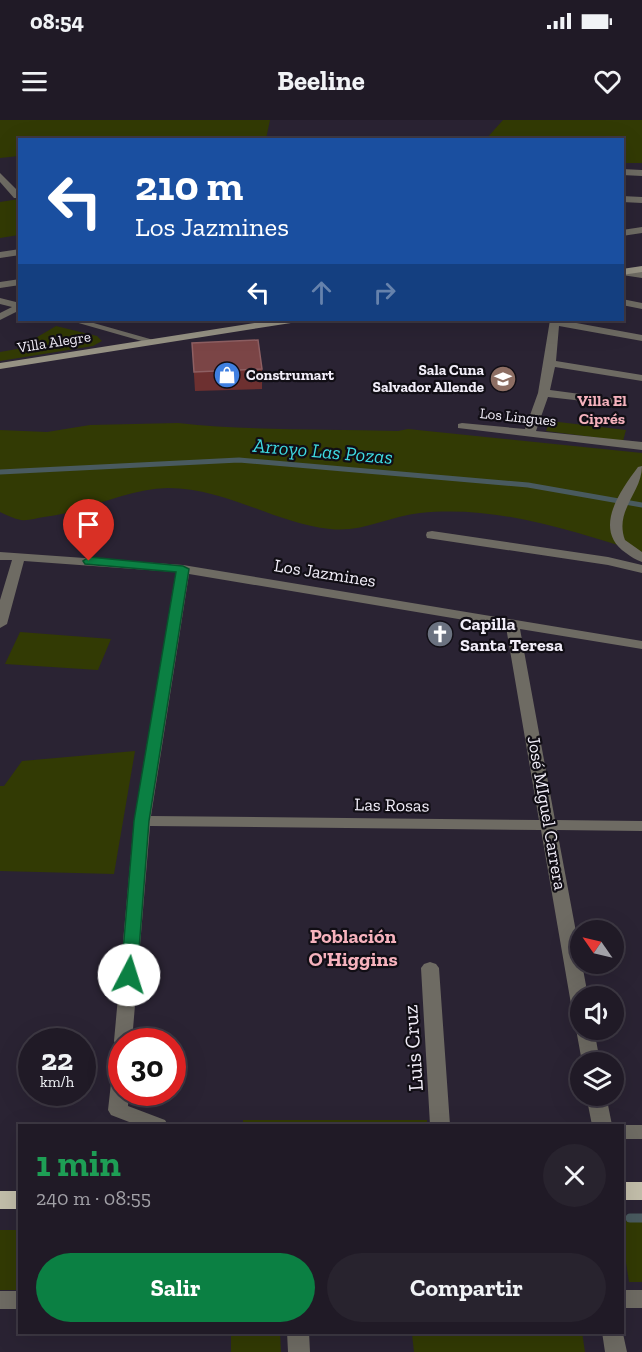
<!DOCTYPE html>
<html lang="es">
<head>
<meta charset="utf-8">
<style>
  body { margin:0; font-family:"Zilla Slab",serif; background:#28232e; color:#f1f3f6; height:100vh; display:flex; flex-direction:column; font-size:22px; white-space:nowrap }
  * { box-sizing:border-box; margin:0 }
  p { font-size:20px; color:#a2a1a7 }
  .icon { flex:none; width:33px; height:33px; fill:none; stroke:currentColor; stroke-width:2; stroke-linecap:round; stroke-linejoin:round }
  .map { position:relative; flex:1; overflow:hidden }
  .panel { position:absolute; left:18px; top:1004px; width:606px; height:210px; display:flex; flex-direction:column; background:#201a26; border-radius:0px; box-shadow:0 6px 24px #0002,0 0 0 2px #3d3843 }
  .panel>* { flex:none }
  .banner { position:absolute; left:18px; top:18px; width:606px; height:183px; border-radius:0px; box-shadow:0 6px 24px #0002,0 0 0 2px #3d3843; background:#1a4fa0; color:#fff; overflow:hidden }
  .needle { width:39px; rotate:304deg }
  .fabs { position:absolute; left:570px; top:800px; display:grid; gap:12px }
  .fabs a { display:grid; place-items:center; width:54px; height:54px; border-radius:50%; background:#201a26; box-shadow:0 6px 24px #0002,0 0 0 2px #3d3843; font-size:30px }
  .speed { position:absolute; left:18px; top:908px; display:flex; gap:12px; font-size:30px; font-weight:700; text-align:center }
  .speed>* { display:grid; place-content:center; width:78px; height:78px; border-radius:50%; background:#201a26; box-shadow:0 6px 24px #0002,0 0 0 2px #3d3843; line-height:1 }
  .speed small { font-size:15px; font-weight:400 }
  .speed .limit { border:9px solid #d22; background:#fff; color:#111 }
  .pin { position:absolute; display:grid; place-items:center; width:51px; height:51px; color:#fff; margin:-62px -26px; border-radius:50% 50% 50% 0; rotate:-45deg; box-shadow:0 0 6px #0007 }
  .pin .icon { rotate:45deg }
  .me { position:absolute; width:66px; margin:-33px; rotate:5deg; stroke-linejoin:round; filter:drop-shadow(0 0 4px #0008) }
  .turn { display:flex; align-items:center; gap:21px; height:126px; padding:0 18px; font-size:27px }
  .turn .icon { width:78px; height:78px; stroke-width:2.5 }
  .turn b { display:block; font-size:42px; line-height:51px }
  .lanes { display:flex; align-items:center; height:57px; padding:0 18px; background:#0003; justify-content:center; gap:30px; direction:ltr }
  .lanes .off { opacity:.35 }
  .round { display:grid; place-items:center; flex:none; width:63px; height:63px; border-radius:32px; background:#28232e }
  .overview { display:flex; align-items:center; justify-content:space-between; height:102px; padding:0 18px }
  h1 { font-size:36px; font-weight:700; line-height:45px; color:#1e9e55 }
  .primary-button { display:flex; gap:12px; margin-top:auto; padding:12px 18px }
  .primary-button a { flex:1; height:69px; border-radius:36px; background:#0b8043; color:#fff; font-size:24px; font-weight:700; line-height:69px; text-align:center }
  .primary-button a+a { background:#28232e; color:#f1f3f6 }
  .status { display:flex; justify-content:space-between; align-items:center; height:42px; padding:0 30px; background:#201a26; direction:ltr }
  .status svg { height:16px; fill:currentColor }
  header { display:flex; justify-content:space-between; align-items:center; height:78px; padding:0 18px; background:#201a26; font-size:27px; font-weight:700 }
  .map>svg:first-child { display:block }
  .green { fill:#323a04 }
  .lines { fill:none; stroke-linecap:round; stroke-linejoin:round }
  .stream-far1 { stroke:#495a5f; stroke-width:5 }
  .stream { stroke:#495a5f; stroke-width:9 }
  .minor { fill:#6e6b63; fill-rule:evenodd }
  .tertiary { fill:#6e6b63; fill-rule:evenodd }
  .secondary { fill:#969284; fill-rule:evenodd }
  .trunk { fill:#c3beaa; fill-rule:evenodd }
  .wall { fill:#6d3030 }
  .building { fill:#7b4546; stroke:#8e5f62; stroke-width:1.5 }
  .route { fill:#0b8043; stroke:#07532c; stroke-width:1.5 }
  .labels { text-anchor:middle; stroke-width:4.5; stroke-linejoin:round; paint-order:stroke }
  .far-street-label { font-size:15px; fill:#f2eef9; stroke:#110e15 }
  .far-poi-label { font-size:15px; font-weight:bold; fill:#f2eef9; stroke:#110e15; text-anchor:end }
  .far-neighbourhood-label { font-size:16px; font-weight:bold; fill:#f6b2bd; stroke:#110e15 }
  .street-label { font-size:18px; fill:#f2eef9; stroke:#110e15 }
  .poi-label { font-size:18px; font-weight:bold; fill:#f2eef9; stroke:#110e15; text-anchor:start }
  .water-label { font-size:20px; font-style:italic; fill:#3edae1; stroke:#110e15 }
  .neighbourhood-label { font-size:20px; font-weight:bold; fill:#f6b2bd; stroke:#110e15 }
  .near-street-label { font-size:21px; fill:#f2eef9; stroke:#110e15 }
</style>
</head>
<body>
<div class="status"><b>08:54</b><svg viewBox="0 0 49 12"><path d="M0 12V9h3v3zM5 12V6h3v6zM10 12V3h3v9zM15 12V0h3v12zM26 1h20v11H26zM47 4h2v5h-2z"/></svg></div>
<header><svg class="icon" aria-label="menu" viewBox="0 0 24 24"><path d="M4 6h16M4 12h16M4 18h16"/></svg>Beeline<svg class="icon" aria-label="heart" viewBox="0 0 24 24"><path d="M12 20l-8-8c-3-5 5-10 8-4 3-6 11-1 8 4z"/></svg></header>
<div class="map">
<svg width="642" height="1232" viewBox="0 0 642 1232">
  <rect width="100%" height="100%" fill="#2a2333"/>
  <!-- green -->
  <path class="green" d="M0 0H270L266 19 20 20 19 36 0 38Z
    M503 0H642V43H623L622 20 486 19Z
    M19 79V115L0 118V82Z
    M56 206 97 216 102 221 93 226 0 241V232L17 229Z
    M550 301 626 310 623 321 546 311Z
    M178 303C251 311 324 309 398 311L408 309 642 333V433C570 410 496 385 420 393 390 396 361 413 330 409 274 403 226 368 168 368 125 369 86 392 44 397 37 398 28 401 21 400 14 399 7 395 0 392V310L47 312 90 305Z
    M20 512 111 519 98 550 5 544Z
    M135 631 114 754 0 751V666H4L22 641Z
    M243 1000H427V1005H243Z
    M623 1101H642V1162H629L623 1123Z
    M0 1110H19V1170H0Z
    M231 1212H280L281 1232H231Z
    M582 1212 585 1232H414L412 1214Z"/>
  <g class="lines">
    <!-- stream-far1 -->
    <path class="stream-far1" d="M0 352 239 340 528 365 642 385"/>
    <!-- stream -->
    <path class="stream" d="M630 1098H642"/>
    <!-- minor -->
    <path class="minor" d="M622 49 642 50V56L622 55Z
      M0 53 20 73V78H14L0 62Z
      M622 76 642 77V83L622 82Z
      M642 107V113L622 116V110Z
      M20 129V135L0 138V132Z
      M622 149 642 152V158L622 155Z
      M20 159V165L0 168V162Z
      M622 179 642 183V189L622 185Z
      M20 183V190L0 200V193Z
      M550 200H560L642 215V221L559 206 556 241 642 255V261L555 247 550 270 618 279 624 282 618 285 548 277 536 311 642 322V330L458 308V304L462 303 525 309 538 273Z
      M642 346C642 373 614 390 625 420L642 432V442C636 440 631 437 626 433 592 410 620 371 638 347Z
      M432 411 608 437 642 445V453L608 445 427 418 426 415 427 412Z
      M0 432 183 445 642 521V529L520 509 555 700 642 701V711L557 710 588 876H580V890L574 888 571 884 541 710 150 706 132 921H122V927L116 926 114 921 134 701 176 452 24 441 7 504 0 508V480L12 440H0ZM189 454 506 507 539 700 151 696Z
      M430 842 436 844 439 848 450 1005H430L421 848 424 844Z
      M579 904H580V909H594L600 942H582L576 909Z
      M122 938V972H129L128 986 165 1000 168 1005H137L111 995 108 990 113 945 115 940Z
      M586 975H606L612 1005H592Z
      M621 1005H642V1019H622Z
      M622 1170H642V1188H622Z
      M0 1171H20V1189H0Z
      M622 1209 627 1232H605L602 1212H622Z
      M287 1212H309L310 1232H288Z"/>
    <!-- tertiary -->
    <path class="tertiary" d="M0 178 20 183V189L0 184Z
      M68 200H83L157 221 152 224Z"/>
    <!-- secondary -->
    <path class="secondary" d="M642 146V152L622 155V149Z
      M274 200H296L291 203 0 249V243Z"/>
    <!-- trunk -->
    <path class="trunk" d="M622 1062H642V1080H622Z
      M0 1071H20V1089H0Z"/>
  </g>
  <!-- wall -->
  <path class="wall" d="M192 223 262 249V269L195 271Z"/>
  <!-- building -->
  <path class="building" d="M258 220 262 249 194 252 192 223Z"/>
  <!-- route -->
  <path class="route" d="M89 437 183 446 189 449 149 701 137 855 135 859H123L121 855 134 701 176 452 85 444 83 441Z"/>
  <!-- icons -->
  <defs>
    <symbol id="shop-disc" viewBox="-11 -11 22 22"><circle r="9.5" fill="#3f7fe0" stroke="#110e15"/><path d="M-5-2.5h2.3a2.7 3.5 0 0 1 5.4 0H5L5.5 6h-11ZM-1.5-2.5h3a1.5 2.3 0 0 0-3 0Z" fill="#fff"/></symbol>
    <symbol id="school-disc" viewBox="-11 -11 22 22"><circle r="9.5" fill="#8d6e63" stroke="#110e15"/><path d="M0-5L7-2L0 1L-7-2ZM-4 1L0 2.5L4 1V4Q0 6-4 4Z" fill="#fff"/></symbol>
    <symbol id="church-disc" viewBox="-11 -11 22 22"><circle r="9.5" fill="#6b7280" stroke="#110e15"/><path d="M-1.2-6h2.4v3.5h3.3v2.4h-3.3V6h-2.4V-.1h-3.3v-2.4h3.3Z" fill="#fff"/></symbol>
  </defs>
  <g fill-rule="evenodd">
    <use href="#shop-disc" x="212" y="240" width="30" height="30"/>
    <use href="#school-disc" x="488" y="244" width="30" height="30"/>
    <use href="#church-disc" x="425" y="499" width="30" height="30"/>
  </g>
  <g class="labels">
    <!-- far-street labels -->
    <g class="far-street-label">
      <text transform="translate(54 222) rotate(-9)" y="5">Villa Alegre</text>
      <text transform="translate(518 297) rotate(6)" y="5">Los Lingues</text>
    </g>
    <!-- far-poi labels -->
    <g class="far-poi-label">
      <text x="484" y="255">Sala Cuna<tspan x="484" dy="17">Salvador Allende</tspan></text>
      <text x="246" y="260" text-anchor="start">Construmart</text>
    </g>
    <!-- far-neighbourhood labels -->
    <g class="far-neighbourhood-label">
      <text x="602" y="286">Villa El<tspan x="602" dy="18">Ciprés</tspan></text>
    </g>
    <!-- street labels -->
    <g class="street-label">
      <text transform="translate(325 453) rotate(9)" y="6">Los Jazmines</text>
      <text transform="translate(392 685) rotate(1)" y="6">Las Rosas</text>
      <text transform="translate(547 693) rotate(80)" y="6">José MIguel Carrera</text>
    </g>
    <!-- poi labels -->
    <g class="poi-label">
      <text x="460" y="510">Capilla<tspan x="460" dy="21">Santa Teresa</tspan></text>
    </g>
    <!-- water labels -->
    <g class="water-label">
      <text transform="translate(323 331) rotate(5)" y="7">Arroyo Las Pozas</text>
    </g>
    <!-- neighbourhood labels -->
    <g class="neighbourhood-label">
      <text x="353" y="823">Población<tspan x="353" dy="23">O'Higgins</tspan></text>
    </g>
    <!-- near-street labels -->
    <g class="near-street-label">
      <text transform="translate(413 928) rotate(-94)" y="7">Luis Cruz</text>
    </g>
  </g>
</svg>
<div class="fabs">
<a><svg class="needle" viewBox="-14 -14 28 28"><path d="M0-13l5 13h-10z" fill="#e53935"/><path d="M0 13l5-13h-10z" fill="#a2a1a7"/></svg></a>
<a><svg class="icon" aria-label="sound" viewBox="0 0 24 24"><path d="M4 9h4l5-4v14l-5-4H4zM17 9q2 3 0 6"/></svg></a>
<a><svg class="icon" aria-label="layers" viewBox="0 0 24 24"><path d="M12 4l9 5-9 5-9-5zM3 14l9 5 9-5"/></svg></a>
</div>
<div class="speed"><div>22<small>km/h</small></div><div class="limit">30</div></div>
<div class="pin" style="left:89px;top:441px;background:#d93025"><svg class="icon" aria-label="arrive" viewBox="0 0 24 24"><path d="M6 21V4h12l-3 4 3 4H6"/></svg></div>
<svg class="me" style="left:129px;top:855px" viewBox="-20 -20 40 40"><circle r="19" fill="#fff"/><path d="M0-13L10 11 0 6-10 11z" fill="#0b8043"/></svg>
<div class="banner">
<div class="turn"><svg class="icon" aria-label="left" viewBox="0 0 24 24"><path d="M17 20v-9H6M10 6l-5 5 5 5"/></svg><div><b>210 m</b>Los Jazmines</div></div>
<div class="lanes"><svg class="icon" aria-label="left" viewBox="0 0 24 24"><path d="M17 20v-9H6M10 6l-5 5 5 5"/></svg><svg class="icon off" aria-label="ahead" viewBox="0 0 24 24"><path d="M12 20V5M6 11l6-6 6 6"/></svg><svg class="icon off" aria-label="right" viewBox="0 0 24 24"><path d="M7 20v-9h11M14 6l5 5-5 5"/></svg></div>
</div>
<section class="panel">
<div class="overview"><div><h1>1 min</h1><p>240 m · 08:55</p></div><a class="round"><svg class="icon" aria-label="close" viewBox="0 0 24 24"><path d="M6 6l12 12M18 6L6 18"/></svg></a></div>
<div class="primary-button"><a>Salir</a><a>Compartir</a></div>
</section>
</div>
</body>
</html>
